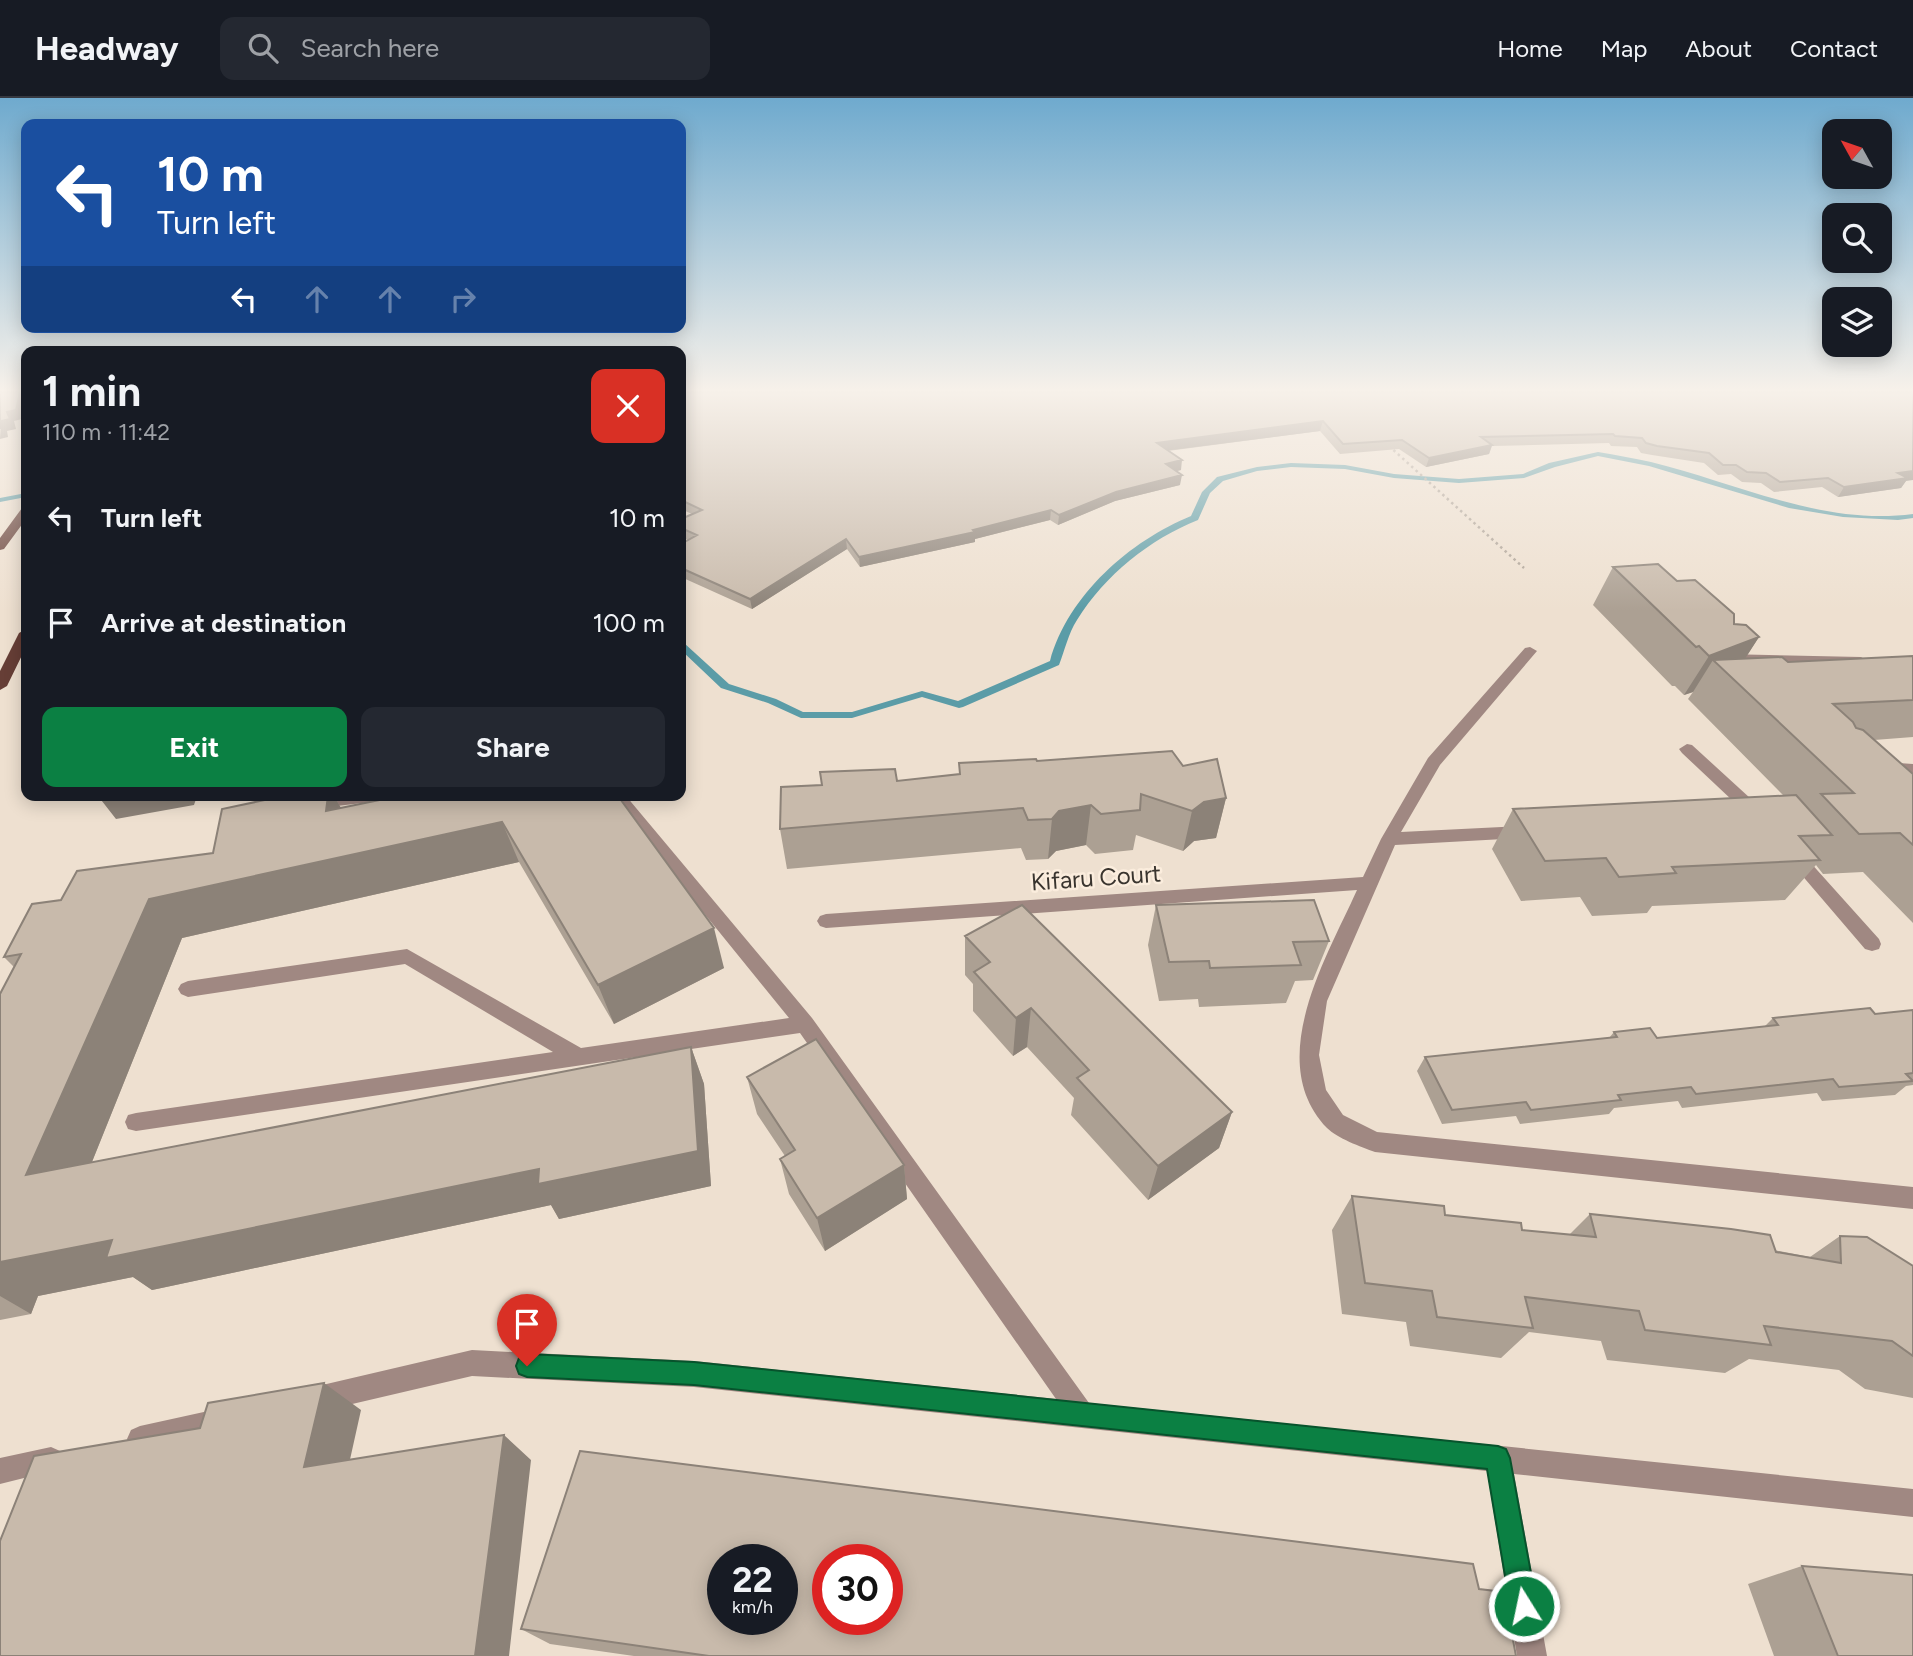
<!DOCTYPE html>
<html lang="en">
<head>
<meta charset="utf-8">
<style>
  body { margin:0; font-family:Figtree,sans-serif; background:#242831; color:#f1f3f6; height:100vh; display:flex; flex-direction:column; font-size:26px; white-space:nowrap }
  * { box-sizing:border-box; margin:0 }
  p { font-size:23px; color:#9ea1a6 }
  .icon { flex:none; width:38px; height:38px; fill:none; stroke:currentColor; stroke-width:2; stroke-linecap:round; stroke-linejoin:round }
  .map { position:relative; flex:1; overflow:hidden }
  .details { position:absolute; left:21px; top:248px; width:665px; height:455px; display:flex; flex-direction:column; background:#171b24; border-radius:14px; box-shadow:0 4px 18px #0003 }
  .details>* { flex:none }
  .top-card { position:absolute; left:21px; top:21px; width:665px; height:214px; border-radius:14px; box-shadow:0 4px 18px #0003; background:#1a4fa0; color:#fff; overflow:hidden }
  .needle { width:46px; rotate:310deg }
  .tools { position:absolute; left:1822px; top:21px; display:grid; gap:14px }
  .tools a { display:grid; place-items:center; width:70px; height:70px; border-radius:14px; background:#171b24; box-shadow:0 4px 18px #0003; font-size:35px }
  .speed { position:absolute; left:707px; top:1446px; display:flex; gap:14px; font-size:35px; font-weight:700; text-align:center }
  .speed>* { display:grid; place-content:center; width:91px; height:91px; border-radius:50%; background:#171b24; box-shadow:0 4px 18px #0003; line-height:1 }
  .speed small { font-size:18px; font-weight:400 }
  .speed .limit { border:10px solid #d22; background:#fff; color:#111 }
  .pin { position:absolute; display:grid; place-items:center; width:60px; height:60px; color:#fff; margin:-72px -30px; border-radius:50% 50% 50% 0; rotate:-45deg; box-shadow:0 0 7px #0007 }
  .pin .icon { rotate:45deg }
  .me { position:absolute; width:77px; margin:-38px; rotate:350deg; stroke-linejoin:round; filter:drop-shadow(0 0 5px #0008) }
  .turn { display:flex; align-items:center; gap:24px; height:147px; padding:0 21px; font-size:32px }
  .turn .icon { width:91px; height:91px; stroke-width:2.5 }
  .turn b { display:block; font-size:49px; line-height:60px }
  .lanes { display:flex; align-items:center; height:66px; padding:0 21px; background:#0003; justify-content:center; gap:35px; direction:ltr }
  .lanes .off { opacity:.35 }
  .round { display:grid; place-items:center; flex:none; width:74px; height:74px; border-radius:14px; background:#242831 }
  .head { display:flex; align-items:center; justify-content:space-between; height:119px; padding:0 21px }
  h1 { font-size:42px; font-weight:700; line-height:52px }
  .cta { display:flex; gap:14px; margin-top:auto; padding:14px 21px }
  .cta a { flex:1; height:80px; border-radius:14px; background:#0b8043; color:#fff; font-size:28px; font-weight:700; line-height:80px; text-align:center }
  .cta a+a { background:#242831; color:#f1f3f6 }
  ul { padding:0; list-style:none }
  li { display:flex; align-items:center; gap:21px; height:105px; padding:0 21px }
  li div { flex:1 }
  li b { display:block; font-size:26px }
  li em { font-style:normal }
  header { display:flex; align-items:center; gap:42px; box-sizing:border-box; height:98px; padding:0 35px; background:#171b24; border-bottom:2px solid #363941 }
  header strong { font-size:33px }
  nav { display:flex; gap:38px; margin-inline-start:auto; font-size:24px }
  .search { width:490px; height:63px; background:#242831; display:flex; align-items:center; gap:18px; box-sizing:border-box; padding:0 24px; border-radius:14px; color:#9ea1a6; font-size:26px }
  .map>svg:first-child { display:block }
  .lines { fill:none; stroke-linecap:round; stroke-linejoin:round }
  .stream { fill:#5b9ca7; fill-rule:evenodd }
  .path { stroke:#ada296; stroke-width:2.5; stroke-dasharray:2.5 3.5; stroke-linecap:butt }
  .minor { fill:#a08882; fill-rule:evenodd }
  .major { fill:#663e36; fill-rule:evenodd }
  .wall { fill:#aca093 }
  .shaded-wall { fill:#8c8278 }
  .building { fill:#c8baab; stroke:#8c8278; stroke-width:2; fill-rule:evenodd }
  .route { fill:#0b8043; stroke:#07532c; stroke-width:2 }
  .labels { text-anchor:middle; stroke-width:5; stroke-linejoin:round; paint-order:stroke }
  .street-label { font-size:24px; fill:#39342e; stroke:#fbeddd }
</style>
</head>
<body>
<header>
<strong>Headway</strong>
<div class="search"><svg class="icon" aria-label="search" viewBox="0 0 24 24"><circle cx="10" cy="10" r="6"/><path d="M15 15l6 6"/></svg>Search here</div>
<nav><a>Home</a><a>Map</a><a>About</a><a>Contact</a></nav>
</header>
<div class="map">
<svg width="1913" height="1558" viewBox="0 0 1913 1558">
  <rect width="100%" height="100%" fill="#eee0d0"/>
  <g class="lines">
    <!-- stream -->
    <path class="stream" d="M1598 354C1616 357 1633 360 1651 364 1737 385 1822 428 1913 416V420L1898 422 1843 419 1789 410 1649 368 1598 358 1555 369 1524 380 1459 385 1394 380 1345 371 1291 369 1257 373 1223 383 1210 395 1198 422C1150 441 1105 477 1077 522 1068 536 1065 552 1059 567L963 609 959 610 922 599 852 620H801L768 605 721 590 681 552V544L684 545 729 586 776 601 803 614H852L922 593 958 603 1050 563C1068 497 1130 443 1191 418L1202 394 1217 379 1257 369 1291 365 1345 367 1394 376 1459 381 1523 376 1549 365Z
      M26 395V399L0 404V400Z"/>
    <!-- path -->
    <path class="path" d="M1389 348 1524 470"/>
    <!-- minor -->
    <path class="minor" d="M1530 549 1537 553 1440 667 1401 734 1522 728 1530 734 1522 740 1395 747 1327 903 1319 957 1326 992 1343 1017 1377 1034 1913 1089V1111L1375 1054C1361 1049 1337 1040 1327 1030 1263 963 1327 859 1357 792L826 830 820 828 817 823 820 818 826 816 1363 779 1381 741 1428 660 1525 550Z
      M1724 556 1861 559 1868 563 1861 567 1719 563V557Z
      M1687 646 1692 647 1762 711 1764 715 1762 719H1750L1682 655 1679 651Z
      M1884 664 1913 666V676L1878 673 1876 669Z
      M267 698 302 700 379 698 371 704 302 712 269 702Z
      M609 698H626L812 920 1089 1305 1913 1391V1419L1514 1376 1547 1558H1517L1487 1373 694 1289 472 1278 318 1314 309 1310 305 1301 309 1292 318 1288 472 1252 694 1263 1056 1301 800 935 136 1033 128 1031 125 1024 128 1017 136 1015 553 954 405 866 188 899 181 896 178 891 181 886 188 883 407 851 581 950 789 920Z
      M1794 751 1800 753 1879 841 1881 846 1879 851 1872 853 1865 851 1788 761 1785 757Z
      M222 1310 231 1314 235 1323 231 1332 222 1336 140 1354 131 1350 127 1341 131 1332 140 1328Z
      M51 1349 60 1353 64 1362 60 1371 0 1386V1360Z"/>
    <!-- major -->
    <path class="major" d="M22 410H26V421L4 451 0 452V440Z
      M26 531V549L7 588 0 592V573L19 535Z"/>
  </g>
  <!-- wall -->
  <path class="wall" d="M681 294H1913L1906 383 1901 390 1838 399 1822 389 1774 394 1761 385 1742 384 1731 376 1718 377 1704 365 1652 357 1641 355 1637 349 1611 348 1609 345 1492 348 1489 356 1426 369 1399 351 1340 356 1320 333 1168 353 1181 372 1176 373 1180 387 1115 403 1058 427 1050 422 975 441V444L860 469 847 451 752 511 681 479V446L688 442 681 439V421L692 416 681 411Z
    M1613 469 1677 483 1734 526 1759 539 1745 560 1788 564 1913 558V639L1874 642 1913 676V825L1863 774 1823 776 1816 767 1785 802 1652 808 1647 815 1592 818 1580 799 1521 803 1492 751 1513 711 1784 698 1688 601 1693 594 1684 597 1675 588H1672L1593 507Z
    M1037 663 1183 668 1226 700 1216 740 1194 743 1183 753 1136 737 1133 752 1095 756 1086 747 1056 753 1048 761 1026 762 1021 750 787 771 780 731 897 683 959 676V665Z
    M284 698H334L341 710 618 698 724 870 614 926 519 764 182 840 92 1064 691 949 704 986 711 1088 559 1121 551 1107 152 1192 133 1179 38 1198 31 1216 0 1222V896L14 869 4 859 61 802 213 755Z
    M1156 807 1329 843 1313 882 1295 883 1286 905 1199 909 1198 901 1159 903 1148 847Z
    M965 838 1232 1014 1219 1050 1148 1102 1071 1017 1074 1000 1027 949 1013 958 973 913V886L965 877Z
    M1913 912V987L1906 988 1895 997 1822 1003 1817 995 1682 1010 1678 1003 1614 1010 1609 1016 1520 1026 1516 1018 1442 1026 1417 973 1425 959 1609 940 1614 934 1657 940 1764 929 1773 920 1875 916Z
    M747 979 904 1067 907 1101 825 1153 789 1096 780 1061 785 1058 757 1016Z
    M1352 1098 1522 1132 1569 1137 1590 1116 1810 1159 1840 1138 1913 1168V1300L1865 1291 1839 1272 1749 1261 1725 1275 1607 1262 1601 1243 1529 1234 1501 1260 1410 1248 1406 1224 1342 1216 1332 1132Z
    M1802 1468 1913 1558H1774L1748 1486Z
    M1479 1491 1516 1558H634L550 1546 521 1531Z"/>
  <!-- shaded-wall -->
  <path class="shaded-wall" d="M20 294H26V301L22 321 14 323 16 331 7 333 8 339 0 341 1 323Z
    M1323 323 1320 333 1156 354 1157 345Z
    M1492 347 1489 356 1426 369 1429 360Z
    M1182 362 1181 372 1165 376 1166 366Z
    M1913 373V382L1906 383 1901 390 1838 399 1844 389 1898 375Z
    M1182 377 1180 387 1115 403 1058 427 1059 417 1116 394Z
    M1051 412 1050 422 975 441V444L860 469 859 459Z
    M846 441 847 451 752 511 750 501Z
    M1759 539 1734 578 1713 562 1693 594 1684 597 1709 558Z
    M98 698H197L194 707 116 721Z
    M328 698H334L352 729 326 713Z
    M1226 700 1216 740 1194 743 1183 753 1192 713 1204 704Z
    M1091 707 1086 747 1056 753 1048 761 1052 721 1059 713Z
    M502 724 519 764 182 840 73 1111 26 1077 149 801Z
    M714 830 724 870 614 926 598 887Z
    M1031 910 1027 949 1013 958 1016 920Z
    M691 949 704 986 711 1088 559 1121 551 1107 152 1192 133 1179 38 1198 31 1216 0 1198V1164Z
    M1232 1014 1219 1050 1148 1102 1158 1068Z
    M904 1067 907 1101 825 1153 817 1120Z
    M324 1285 361 1312 343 1393 304 1369Z
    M504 1337 531 1362 509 1558H475Z"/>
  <!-- building -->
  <path class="building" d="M0 294H20L16 312 7 314 10 321 1 323 2 330H0Z
    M681 294H1913V373L1898 375 1908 380 1844 389 1828 380 1780 384 1766 375 1747 374 1736 367H1723L1709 355 1657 348 1646 345 1642 340 1615 338 1613 336 1481 339 1492 347 1429 360 1402 342 1343 346 1323 323 1157 345 1182 362 1166 366 1182 377 1116 394 1059 417 1051 412 973 432 975 434 859 459 846 441 750 501 681 470V446L697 437 681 430V421L702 412 681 402Z
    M1658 466 1677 483 1695 482 1734 516V526L1746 527 1759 539 1709 558 1699 548 1696 549 1613 469Z
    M1913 558V602L1833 606 1853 624 1856 630 1863 632 1913 676V747L1900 735 1859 736 1821 696 1854 695 1713 562 1782 559 1788 564Z
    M1172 653 1183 668 1217 661 1226 700 1204 704 1192 713 1141 696 1140 712 1101 716 1091 707 1059 713 1052 721 1028 722 1023 710 780 731 781 689 822 687 820 674 895 671 897 683 960 676 959 665 1036 661 1037 663Z
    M1796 697 1832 737 1799 738 1820 762 1672 769 1676 775 1619 779 1606 760 1545 763 1513 711Z
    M284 698H328L326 713 399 698H618L714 830 598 887 502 724 149 801 26 1077 691 949 698 1053 538 1086 539 1071 106 1160 112 1142 0 1164V896L21 856 4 859 32 806 61 802 77 773 213 755 222 711Z
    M1314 802 1329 843 1293 844 1301 867 1210 870 1209 863 1169 864 1156 807Z
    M1022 807 1232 1014 1158 1068 1077 980 1089 972 1031 910 1016 920 974 874 990 864 965 838Z
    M1870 910 1875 916 1913 912V975L1906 976 1913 983 1839 989 1833 981 1696 996 1691 989 1618 997 1621 1002 1531 1012 1526 1004 1452 1012 1425 959 1617 939 1614 934 1650 930 1657 940 1778 927 1773 920Z
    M816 941 904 1067 817 1120 780 1061 795 1052 747 979Z
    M1352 1098 1444 1108 1445 1117 1521 1125 1522 1132 1596 1139 1590 1116 1731 1131 1770 1137 1776 1154 1841 1165 1840 1138 1867 1139 1913 1168V1258L1892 1243 1764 1228 1771 1247 1645 1232 1639 1213 1525 1199 1533 1230 1437 1219 1432 1193 1365 1185Z
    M324 1285 304 1369 504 1337 475 1558H0V1443L34 1358 200 1330 208 1305Z
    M580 1353 1473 1466 1479 1491 1504 1494 1516 1558H709L521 1531ZM723 1461H782V1521H723ZM828 1461H887V1521H828Z
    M1802 1468 1913 1477V1558H1838Z"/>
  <!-- sky -->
  <linearGradient id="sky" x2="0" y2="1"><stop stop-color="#6faace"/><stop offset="0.57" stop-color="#f7f1ea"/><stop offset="1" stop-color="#f7f1ea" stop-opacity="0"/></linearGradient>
  <rect width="1913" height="513" fill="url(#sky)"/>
  <!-- route -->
  <path class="route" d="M527 1256 694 1264 1498 1348 1506 1351 1510 1360 1537 1508 1533 1518 1524 1522 1514 1518 1510 1508 1487 1371 694 1287 527 1279 519 1276 516 1268 519 1260Z"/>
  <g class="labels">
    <!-- street labels -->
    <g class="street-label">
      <text transform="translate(1096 780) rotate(-4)" y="8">Kifaru Court</text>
    </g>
  </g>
</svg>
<div class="tools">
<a><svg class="needle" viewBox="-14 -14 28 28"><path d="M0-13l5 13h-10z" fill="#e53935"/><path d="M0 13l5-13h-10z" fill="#9ea1a6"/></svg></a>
<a><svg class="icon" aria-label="search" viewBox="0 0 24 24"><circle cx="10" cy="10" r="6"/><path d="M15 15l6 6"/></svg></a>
<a><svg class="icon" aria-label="layers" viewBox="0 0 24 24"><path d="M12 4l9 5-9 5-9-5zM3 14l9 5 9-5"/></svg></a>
</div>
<div class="speed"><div>22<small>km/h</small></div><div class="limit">30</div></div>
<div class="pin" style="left:527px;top:1268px;background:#d93025"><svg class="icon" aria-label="arrive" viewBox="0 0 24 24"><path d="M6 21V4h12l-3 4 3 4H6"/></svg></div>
<svg class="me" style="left:1524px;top:1508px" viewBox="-20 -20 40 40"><circle r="17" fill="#0b8043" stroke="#fff" stroke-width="3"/><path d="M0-11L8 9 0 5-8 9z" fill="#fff"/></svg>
<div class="top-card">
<div class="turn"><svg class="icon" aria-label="left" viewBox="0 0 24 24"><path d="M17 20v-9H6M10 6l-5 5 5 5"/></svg><div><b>10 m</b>Turn left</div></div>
<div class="lanes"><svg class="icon" aria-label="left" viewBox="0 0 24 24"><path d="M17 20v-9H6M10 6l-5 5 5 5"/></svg><svg class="icon off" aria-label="ahead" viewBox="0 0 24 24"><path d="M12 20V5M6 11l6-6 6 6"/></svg><svg class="icon off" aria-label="ahead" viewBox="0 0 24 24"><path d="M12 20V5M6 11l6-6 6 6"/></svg><svg class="icon off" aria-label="right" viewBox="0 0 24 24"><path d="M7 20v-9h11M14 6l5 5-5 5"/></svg></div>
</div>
<section class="details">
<div class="head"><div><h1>1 min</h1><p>110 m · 11:42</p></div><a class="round" style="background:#d93025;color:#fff"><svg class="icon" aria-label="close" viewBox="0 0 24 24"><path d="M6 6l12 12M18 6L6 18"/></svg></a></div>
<ul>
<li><svg class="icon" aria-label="left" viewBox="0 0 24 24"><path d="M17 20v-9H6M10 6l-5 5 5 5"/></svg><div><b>Turn left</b></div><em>10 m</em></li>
<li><svg class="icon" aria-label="arrive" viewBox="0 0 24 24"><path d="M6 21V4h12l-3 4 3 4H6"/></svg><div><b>Arrive at destination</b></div><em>100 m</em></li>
</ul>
<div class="cta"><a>Exit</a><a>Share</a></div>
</section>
</div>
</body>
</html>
